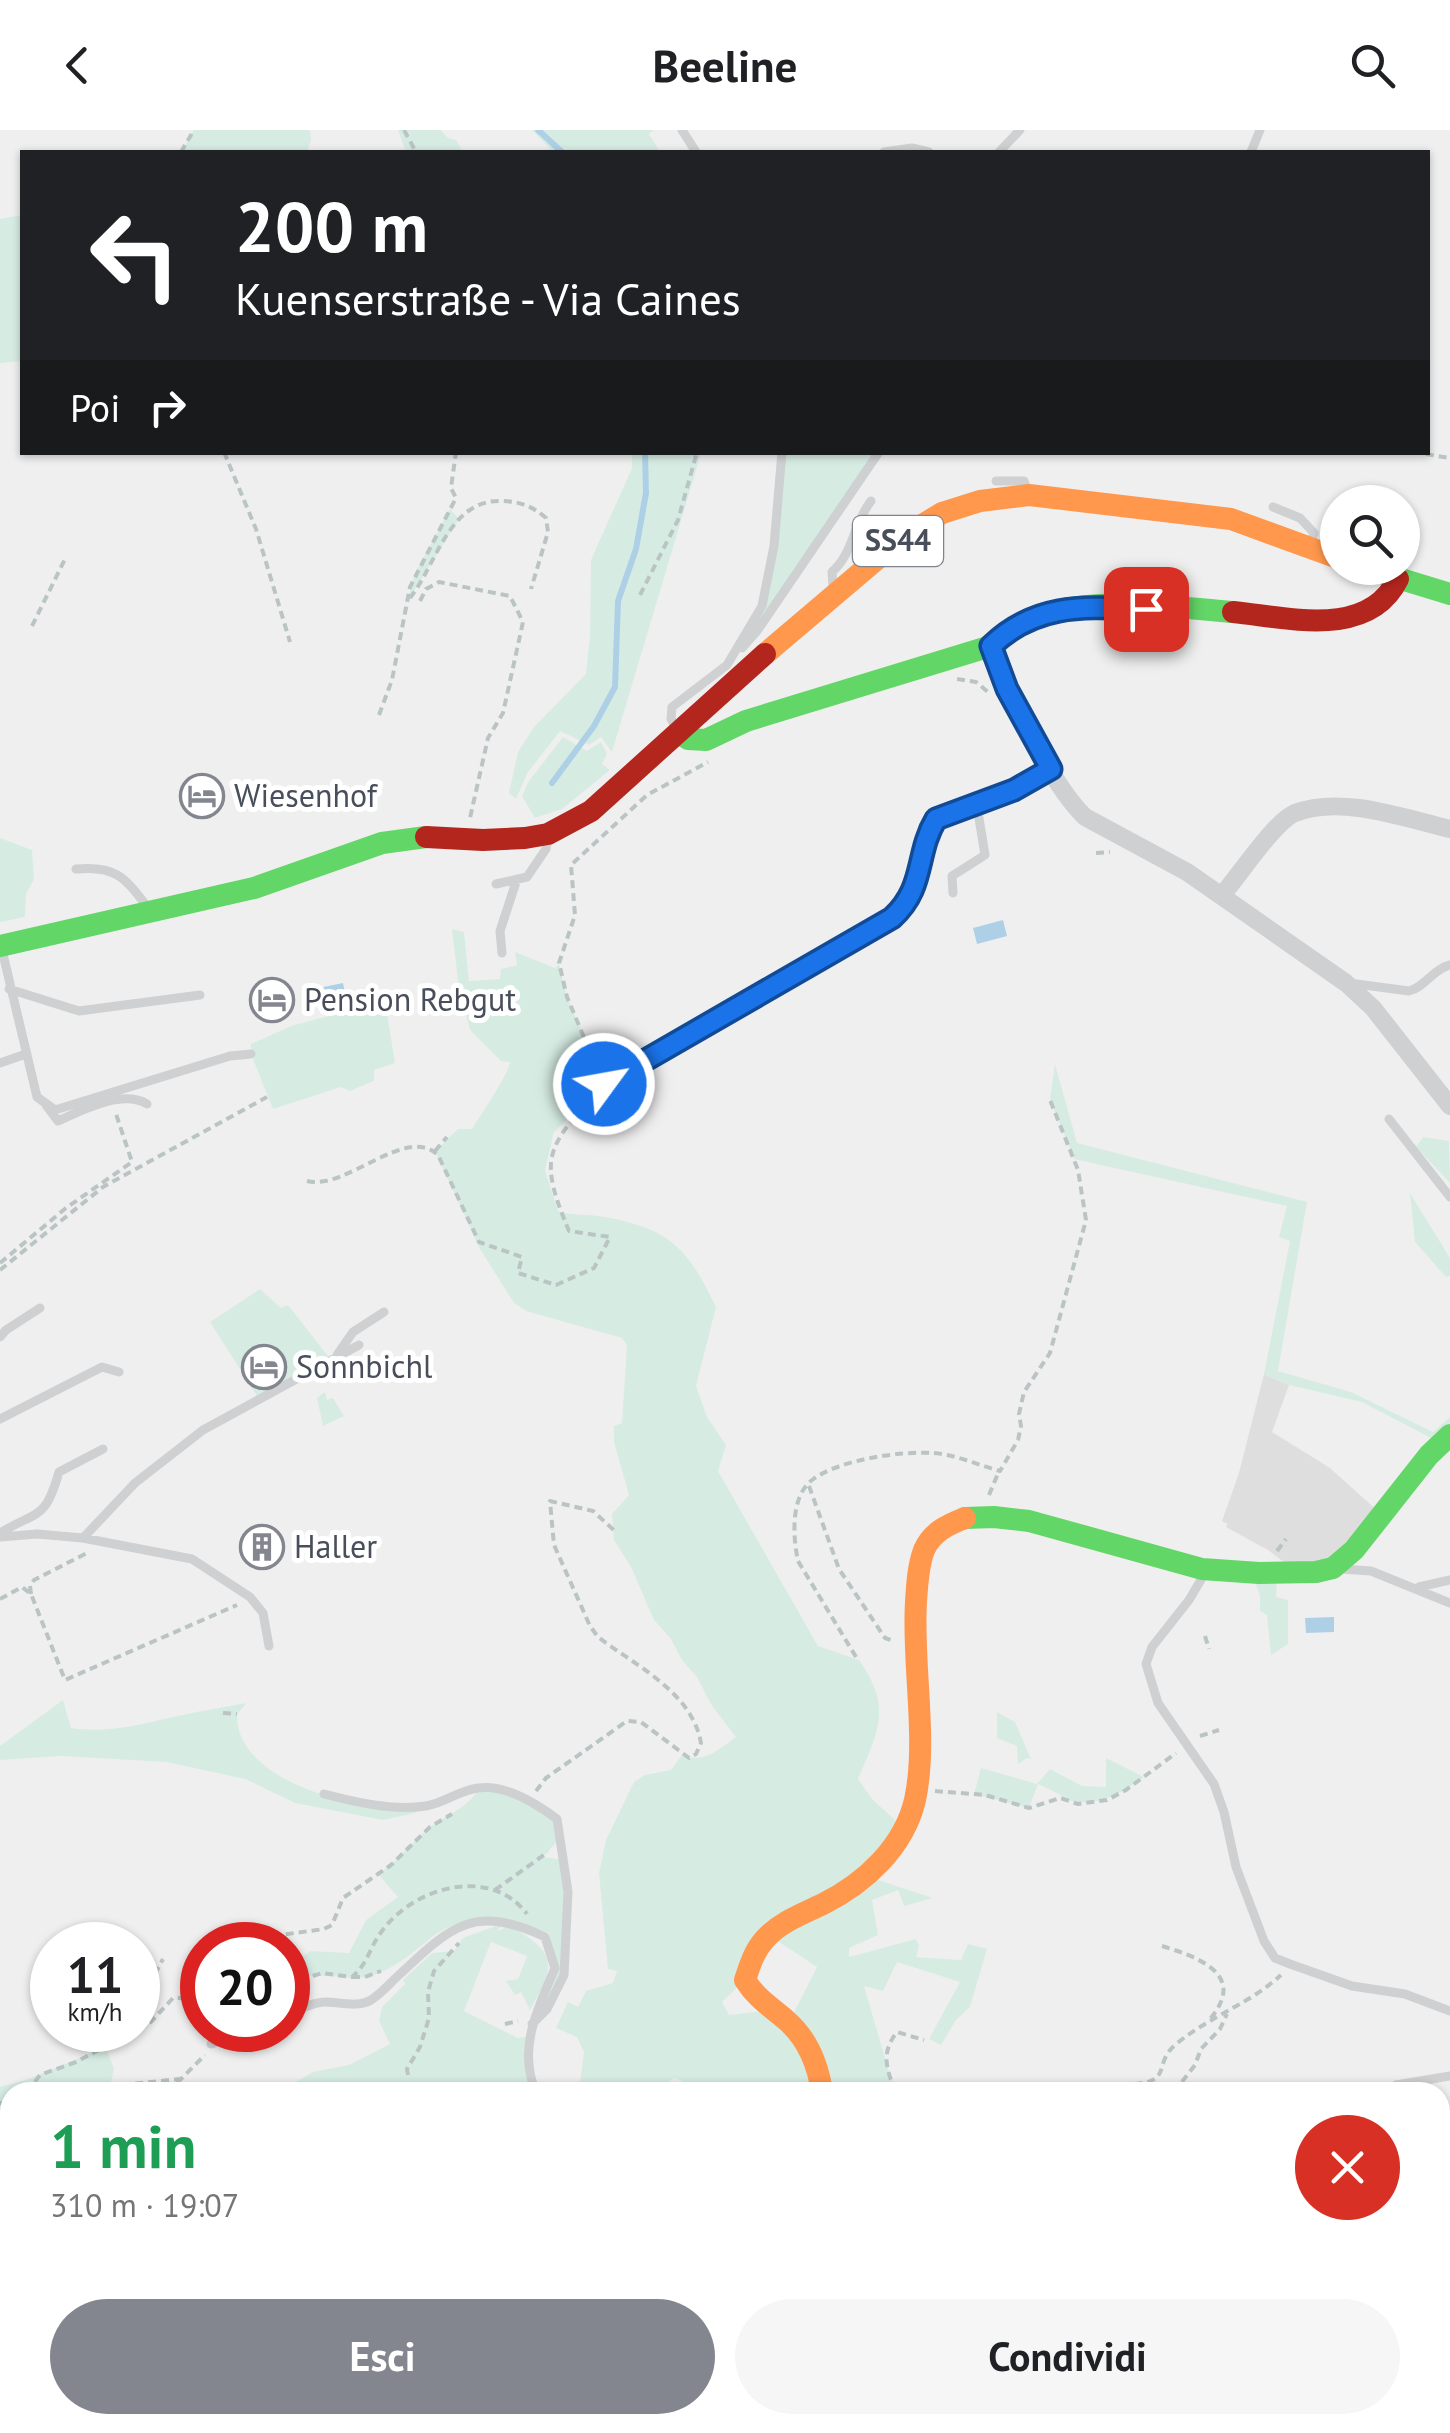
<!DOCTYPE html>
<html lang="it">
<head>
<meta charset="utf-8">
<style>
  body { margin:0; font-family:"PT Sans",sans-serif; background:#f6f6f6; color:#202124; height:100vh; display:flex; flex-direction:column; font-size:38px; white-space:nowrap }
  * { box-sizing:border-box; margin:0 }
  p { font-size:32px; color:#757577 }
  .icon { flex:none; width:55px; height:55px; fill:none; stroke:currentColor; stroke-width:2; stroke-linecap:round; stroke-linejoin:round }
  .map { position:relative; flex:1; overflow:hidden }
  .details { position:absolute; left:0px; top:1952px; width:1450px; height:352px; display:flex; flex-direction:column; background:#fff; border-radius:30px 30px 0 0; box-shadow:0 2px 8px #0004 }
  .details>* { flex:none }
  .banner { position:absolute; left:20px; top:20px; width:1410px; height:305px; border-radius:0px; box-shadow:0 2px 8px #0004; background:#202124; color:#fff; overflow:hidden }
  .fabs { position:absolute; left:1320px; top:355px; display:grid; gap:20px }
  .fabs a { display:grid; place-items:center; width:100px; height:100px; border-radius:50%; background:#fff; box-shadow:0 2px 8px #0004; font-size:50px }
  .speed { position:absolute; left:30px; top:1792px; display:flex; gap:20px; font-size:50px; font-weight:700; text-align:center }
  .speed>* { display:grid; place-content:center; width:130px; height:130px; border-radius:50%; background:#fff; box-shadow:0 2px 8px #0004; line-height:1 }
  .speed small { font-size:25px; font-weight:400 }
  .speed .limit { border:15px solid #d22; background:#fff; color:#111 }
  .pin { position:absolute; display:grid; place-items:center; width:85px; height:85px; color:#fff; margin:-42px; border-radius:20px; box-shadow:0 5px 15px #0006 }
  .me { position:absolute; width:110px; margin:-55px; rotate:58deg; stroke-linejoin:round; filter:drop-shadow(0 0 8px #0008) }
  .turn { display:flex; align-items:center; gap:35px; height:210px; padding:0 50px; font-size:45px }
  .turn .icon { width:130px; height:130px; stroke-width:2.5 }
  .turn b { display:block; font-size:70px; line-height:85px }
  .then { display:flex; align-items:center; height:95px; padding:0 50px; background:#0003; gap:20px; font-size:38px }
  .round { display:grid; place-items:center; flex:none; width:105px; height:105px; border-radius:52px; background:#f6f6f6 }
  .overview { display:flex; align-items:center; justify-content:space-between; height:170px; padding:0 50px }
  h1 { font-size:60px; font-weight:600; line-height:75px; color:#1e9e55 }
  .button { display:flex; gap:20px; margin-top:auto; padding:20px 50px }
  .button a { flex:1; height:115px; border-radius:60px; background:#83868e; color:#fff; font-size:40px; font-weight:600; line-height:115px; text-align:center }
  .button a+a { background:#f6f6f6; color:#202124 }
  header { display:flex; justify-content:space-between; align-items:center; height:130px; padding:0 50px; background:#fff; font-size:45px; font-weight:600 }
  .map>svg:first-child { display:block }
  .education { fill:#dededf }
  .green { fill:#d6ece3; fill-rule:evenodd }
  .water { fill:#aed0e7 }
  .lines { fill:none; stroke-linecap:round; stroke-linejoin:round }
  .stream { stroke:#aed0e7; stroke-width:6 }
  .path { stroke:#bac4c4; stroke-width:4; stroke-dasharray:8 5; stroke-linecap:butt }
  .lane { stroke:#ced0d2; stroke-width:9 }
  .street { stroke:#ced0d2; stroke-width:18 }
  .fast { stroke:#63d668; stroke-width:22 }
  .slow { stroke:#ff974d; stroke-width:22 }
  .jam { stroke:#b3261e; stroke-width:22 }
  .route-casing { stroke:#114b97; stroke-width:25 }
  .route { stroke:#1a73e8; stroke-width:18 }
  .labels { text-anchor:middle; stroke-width:10; stroke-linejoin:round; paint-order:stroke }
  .shield { fill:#fff; stroke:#7f838c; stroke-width:2.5 }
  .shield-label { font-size:30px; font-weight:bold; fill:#484e5a }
  .poi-label { font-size:32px; fill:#484e5a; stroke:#fff; text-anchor:start }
</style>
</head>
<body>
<header><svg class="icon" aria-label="back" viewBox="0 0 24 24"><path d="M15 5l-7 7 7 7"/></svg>Beeline<svg class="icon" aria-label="search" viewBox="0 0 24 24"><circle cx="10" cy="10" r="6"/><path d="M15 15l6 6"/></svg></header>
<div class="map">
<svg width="1450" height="2303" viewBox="0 0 1450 2303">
  <rect width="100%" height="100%" fill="#f0efef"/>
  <!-- education -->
  <path class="education" d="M1264 1244 1289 1255 1272 1302 1330 1338 1381 1384 1354 1420 1298 1443 1268 1420 1226 1397 1228 1394 1222 1391 1239 1343Z"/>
  <!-- green -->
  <path class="green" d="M194 0H310L311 10 307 22H181Z
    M398 0H441L448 8 456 10 463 22H406Z
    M532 0H654L649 4 660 22H553Z
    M22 85V231L0 233V89Z
    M632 323H699L700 327 612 622 601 607 589 615 560 601 528 642 516 669 509 663 518 622 534 597 586 544 590 506 591 430 632 338Z
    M782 323H879L781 463 727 535 762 476Z
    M450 379 459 389 407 472 415 443Z
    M563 607 587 621 601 612 607 624 602 634 610 640 562 679 535 688 522 666 529 651Z
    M0 708 32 720 34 749 26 764 25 787 0 792Z
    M452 799 464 802 469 851 500 849 501 839 517 835 515 822 555 838 559 834 567 867 604 954 554 1002 545 1040 558 1081C573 1086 589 1084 605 1087 671 1099 688 1119 716 1177L696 1256 707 1287 726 1315 718 1341 818 1516 859 1530C892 1577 879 1600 858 1649L872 1669 906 1700 872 1748 933 1768 904 1776 898 1760 872 1770 878 1805 849 1818V1827L916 1809 919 1816 916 1827 961 1830 968 1814 987 1819 970 1877 956 1890 941 1915 929 1909 960 1852 897 1832 883 1861 864 1856 895 1962H708L675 1948 650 1962H579L584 1922 577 1907 556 1898 568 1872 578 1877 586 1861 613 1853 617 1841 608 1839 599 1743 606 1710 634 1652 645 1645 671 1640 682 1625C704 1634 719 1619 736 1607L712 1576 697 1547 682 1530 671 1509 654 1490 631 1437 614 1410 612 1384 629 1365 614 1312V1296L622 1293 627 1215 622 1208 526 1181 514 1173 480 1119 435 1021 458 999H472C480 986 510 942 510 932L501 931 470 900 458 851ZM767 1804 817 1837 789 1892 772 1880 729 1885 722 1872 745 1850Z
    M385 871 395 933 374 940V951L350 961 341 957 273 979 251 924V914L291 896Z
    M1055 934 1077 1013 1307 1072 1278 1241 1351 1262 1433 1302 1450 1287V1305L1433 1309 1362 1272 1289 1255 1264 1244 1290 1111 1279 1107 1287 1076 1074 1029 1050 970Z
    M1423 1007 1449 1011 1450 1053 1416 1017Z
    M1410 1063 1450 1128V1146L1446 1147 1415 1112Z
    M260 1159 281 1178 288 1175 331 1230 259 1269 210 1192Z
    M325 1262 327 1270 333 1268 344 1286 323 1296 317 1268Z
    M1254 1449 1277 1450 1276 1467 1288 1470V1514L1271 1525 1267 1485 1260 1481V1466Z
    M63 1570 71 1598C115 1604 142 1593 183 1585 204 1580 226 1577 247 1573L237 1584C235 1637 312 1666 356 1672 379 1675 404 1674 428 1676L415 1683 383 1690 295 1673 245 1649 167 1632 61 1626 0 1630V1616Z
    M997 1582 1015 1592 1031 1629 1027 1628 1018 1634 1017 1616 997 1608Z
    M1106 1628 1144 1647C1117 1667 1093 1679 1060 1668L1061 1665 1038 1654 1029 1678 974 1664 981 1638 1037 1654 1050 1639 1082 1656 1106 1657Z
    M480 1657C514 1665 551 1668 562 1706L543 1727 564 1730V1844L532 1894C544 1864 558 1835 549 1803 506 1787 464 1779 426 1812 408 1827 389 1842 366 1847 346 1851 326 1842 305 1847L302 1827 311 1821 349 1823 366 1790 398 1767 378 1744C399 1731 412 1710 432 1696 450 1683 469 1677 480 1657Z
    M504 1793 497 1801 510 1796C558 1823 556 1835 530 1880L521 1862 515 1865 506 1851 518 1849 527 1826 491 1812 464 1881 518 1908 529 1906 536 1962H267L283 1959 313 1942 349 1935 390 1914 379 1891 382 1877 405 1854 403 1850 432 1823 454 1821 463 1808Z
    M106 1917 114 1939 110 1956 84 1962H10V2295H711L708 2303H0V1957L26 1950Z
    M744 2295H911L910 2303H747Z"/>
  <!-- water -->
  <path class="water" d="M1003 790 1007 806 977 814 973 798Z
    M343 853 346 868 317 874 314 859Z
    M1334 1487V1502L1306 1503 1305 1488Z"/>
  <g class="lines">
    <!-- stream -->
    <path class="stream" d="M538 0 562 22
      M552 653 594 596 615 557 618 471 636 419 646 363 645 322"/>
    <!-- path -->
    <path class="path" d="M404 0 416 22
      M181 22 194 0
      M224 322 256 399 290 512
      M1413 322 1450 328
      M640 465 678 390 697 322
      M410 468C437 434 449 368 503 371 521 372 532 376 546 388L548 402 531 459
      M420 471 426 459 439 452 510 466 523 492 503 583 488 608 470 688
      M32 496 65 429
      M957 549 976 552 988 562
      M379 585 392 550 410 457 456 368 451 358 456 322
      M1096 723 1110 722
      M599 943 567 867 559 833 575 785 571 735 647 665 708 632
      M435 1021 447 1007
      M307 1051C346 1061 406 994 438 1025L479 1112 522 1127 518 1143 556 1155 594 1138 610 1107 569 1101C539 1029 545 1019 596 963
      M0 1133 66 1078 132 1032 115 981
      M0 1140 103 1057 267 967
      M809 1356 839 1439 885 1508 894 1511
      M989 1365 999 1341
      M1277 1421 1286 1409
      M31 1464 30 1456 34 1450 87 1423
      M0 1469 22 1457 31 1464 65 1550 237 1475
      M1205 1506 1209 1519
      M856 1527 798 1431C793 1408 790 1367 812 1350 838 1330 899 1321 932 1323 954 1324 978 1335 1000 1341L1018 1310 1021 1296 1019 1284 1024 1262 1050 1223 1086 1090 1078 1040 1050 970
      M223 1583 237 1584
      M1200 1606 1219 1600
      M536 1661 546 1648 627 1591 641 1592 689 1628 696 1624 701 1613C692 1562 636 1536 598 1507L590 1496 554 1415 550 1371 593 1381 617 1403
      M935 1661 985 1665 1029 1678 1060 1668 1078 1674 1107 1670 1126 1660 1176 1623
      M495 1760 548 1722
      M248 1813 265 1807 324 1799 332 1795 343 1768 391 1735 430 1697 452 1684
      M1162 1816C1197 1827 1248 1844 1210 1889
      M352 1847H365L381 1841
      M288 1854 322 1843 352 1847C368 1834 370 1816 382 1801 414 1757 490 1735 527 1784
      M138 1893 148 1857 163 1829
      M505 1894 518 1891
      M408 1945 407 1939 420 1917 429 1888 428 1862 434 1841 459 1813
      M27 1962 40 1945 76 1932 149 1894 173 1868H202
      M84 1962 110 1956 180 1949
      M168 1962 205 1925
      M895 1962C887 1938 880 1924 897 1902L924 1910
      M1040 1962H1042
      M1112 1962 1128 1961 1133 1954C1173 1952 1153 1934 1175 1915 1208 1887 1248 1875 1281 1845
      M1174 1962 1195 1935 1201 1919 1220 1899 1227 1884
      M0 1973H10
      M0 2277 10 2272
      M205 2295 215 2303
      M152 2303 161 2295"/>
    <!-- lane -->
    <path class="lane" d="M682 0 696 22
      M884 22 912 18 929 22
      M999 22 1020 0
      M1251 22 1260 0
      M996 351H1024L1028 362
      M1273 377 1300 388 1314 403 1310 416
      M833 457 832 442C854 422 853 394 871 371
      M742 518 757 501 879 322
      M678 601 671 589 672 577 727 535 762 476 774 416 782 322
      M76 739C117 735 125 748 149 779
      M496 754 527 747 546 719 548 706
      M953 763 952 746 985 725 977 676
      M2 820 37 967 55 980 230 926 251 924
      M502 823 500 801 517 749
      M1349 853 1409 861C1425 857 1433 839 1450 835
      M9 859 79 881 200 865
      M0 933 26 924
      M604 954 892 789C904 778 914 765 919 750 925 732 922 703 936 689 946 679 961 682 973 677 1001 667 1026 654 1051 639
      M46 975 58 991C82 980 123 959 147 974
      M1389 989 1450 1067
      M0 1207 6 1200 40 1178
      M337 1225 353 1202 384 1182
      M0 1289 102 1237 119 1242
      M0 1403C38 1380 45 1391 59 1342L103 1319
      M0 1407 37 1404 83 1408 192 1429 250 1467 263 1483 269 1516
      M83 1408 135 1353 203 1300 359 1215
      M1341 1439 1371 1441 1450 1473
      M1205 1443 1189 1470 1152 1517 1146 1534 1158 1573 1214 1654 1224 1682 1236 1737 1264 1811 1275 1828 1290 1834 1352 1856 1405 1864 1450 1881
      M1419 1457 1450 1450
      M324 1664C355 1672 393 1681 426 1676 444 1673 460 1660 478 1658 505 1654 537 1674 557 1689L568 1762 564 1845 547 1879 532 1894
      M288 1884C299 1880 312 1872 325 1872 340 1872 357 1878 371 1870 382 1863 391 1852 400 1844 452 1795 475 1774 545 1807L555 1838C538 1878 517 1919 536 1962
      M211 1914 247 1900
      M1396 1955 1450 1946
      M1440 2158 1450 2151"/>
    <!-- street -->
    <path class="street" d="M991 516C1009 564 1049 652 1085 687L1187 742 1346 853 1373 878 1450 976
      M1222 765C1239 746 1274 692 1295 683 1342 665 1404 688 1450 699
      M1440 2234 1450 2238
      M708 2303 711 2295
      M841 2303 844 2295"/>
    <!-- fast -->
    <path class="fast" d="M1365 438 1450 464
      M680 604 688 609 706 610 746 591 991 516C1005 504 1019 492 1037 486 1093 466 1174 477 1233 482
      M0 816 254 758 382 713 426 707
      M965 1388 994 1387 1029 1391 1202 1439 1259 1443 1316 1442 1333 1438 1354 1420 1429 1325 1450 1305"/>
    <!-- slow -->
    <path class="slow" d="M765 524 904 406 942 383 980 371 1029 365 1231 389 1338 428
      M822 1962C818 1935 807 1908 786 1890 771 1877 756 1868 745 1850 750 1835 754 1821 765 1809 780 1792 802 1784 823 1774 865 1753 904 1717 915 1670 928 1609 912 1535 916 1472 917 1456 918 1436 924 1420 932 1402 947 1395 965 1388"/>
    <!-- jam -->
    <path class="jam" d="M1233 482C1286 487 1368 510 1398 449
      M426 707 483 710 525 708 548 704 591 681 765 524"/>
  </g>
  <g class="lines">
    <defs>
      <path id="route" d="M604 954 892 788C926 757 915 724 936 689L1014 660 1051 639 1007 559 991 516C1037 472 1086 477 1146 479"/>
    </defs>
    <!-- route casing -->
    <use href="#route" class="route-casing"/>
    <!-- route -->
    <use href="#route" class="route"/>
  </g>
  <!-- icons -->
  <defs>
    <symbol id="hotel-ring" viewBox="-11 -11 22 22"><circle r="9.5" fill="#fff" stroke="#83868e" stroke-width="1.5"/><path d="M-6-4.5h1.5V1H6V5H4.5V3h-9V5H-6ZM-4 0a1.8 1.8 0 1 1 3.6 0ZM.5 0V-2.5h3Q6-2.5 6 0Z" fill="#83868e"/></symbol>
    <symbol id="building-ring" viewBox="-11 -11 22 22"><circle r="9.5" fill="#fff" stroke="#83868e" stroke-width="1.5"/><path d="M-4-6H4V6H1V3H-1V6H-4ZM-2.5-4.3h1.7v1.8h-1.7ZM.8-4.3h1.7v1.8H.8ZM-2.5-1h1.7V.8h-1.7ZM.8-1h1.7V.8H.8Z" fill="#83868e"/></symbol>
  </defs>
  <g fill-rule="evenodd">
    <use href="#hotel-ring" x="177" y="641" width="50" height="50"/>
    <use href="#hotel-ring" x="247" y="845" width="50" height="50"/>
    <use href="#hotel-ring" x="239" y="1212" width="50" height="50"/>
    <use href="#building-ring" x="237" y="1392" width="50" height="50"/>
  </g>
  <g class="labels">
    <!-- shield labels -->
    <rect class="shield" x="853" y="386" width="90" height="50" rx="8"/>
    <g class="shield-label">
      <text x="898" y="421">SS44</text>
    </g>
    <!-- poi labels -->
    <g class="poi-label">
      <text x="234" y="677">Wiesenhof</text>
      <text x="304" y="881">Pension Rebgut</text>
      <text x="296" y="1248">Sonnbichl</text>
      <text x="294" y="1428">Haller</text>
    </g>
  </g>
</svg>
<div class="fabs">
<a><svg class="icon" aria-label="search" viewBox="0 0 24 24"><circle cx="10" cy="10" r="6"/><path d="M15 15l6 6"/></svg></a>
</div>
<div class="speed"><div>11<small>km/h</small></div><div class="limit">20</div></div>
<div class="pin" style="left:1146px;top:479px;background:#d93025"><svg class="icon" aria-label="arrive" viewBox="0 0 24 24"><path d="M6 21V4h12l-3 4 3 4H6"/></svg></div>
<svg class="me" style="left:604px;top:954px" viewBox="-20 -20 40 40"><circle r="17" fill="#1a73e8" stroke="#fff" stroke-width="3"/><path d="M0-11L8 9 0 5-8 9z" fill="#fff"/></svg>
<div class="banner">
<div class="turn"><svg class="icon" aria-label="left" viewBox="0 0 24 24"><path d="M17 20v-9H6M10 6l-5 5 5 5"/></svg><div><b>200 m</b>Kuenserstraße - Via Caines</div></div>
<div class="then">Poi<svg class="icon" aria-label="right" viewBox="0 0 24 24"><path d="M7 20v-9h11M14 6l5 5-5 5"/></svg></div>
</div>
<section class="details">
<div class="overview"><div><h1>1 min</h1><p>310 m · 19:07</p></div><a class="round" style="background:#d93025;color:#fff"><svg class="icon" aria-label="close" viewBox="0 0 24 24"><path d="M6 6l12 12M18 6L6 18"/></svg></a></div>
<div class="button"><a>Esci</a><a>Condividi</a></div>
</section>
</div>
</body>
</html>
